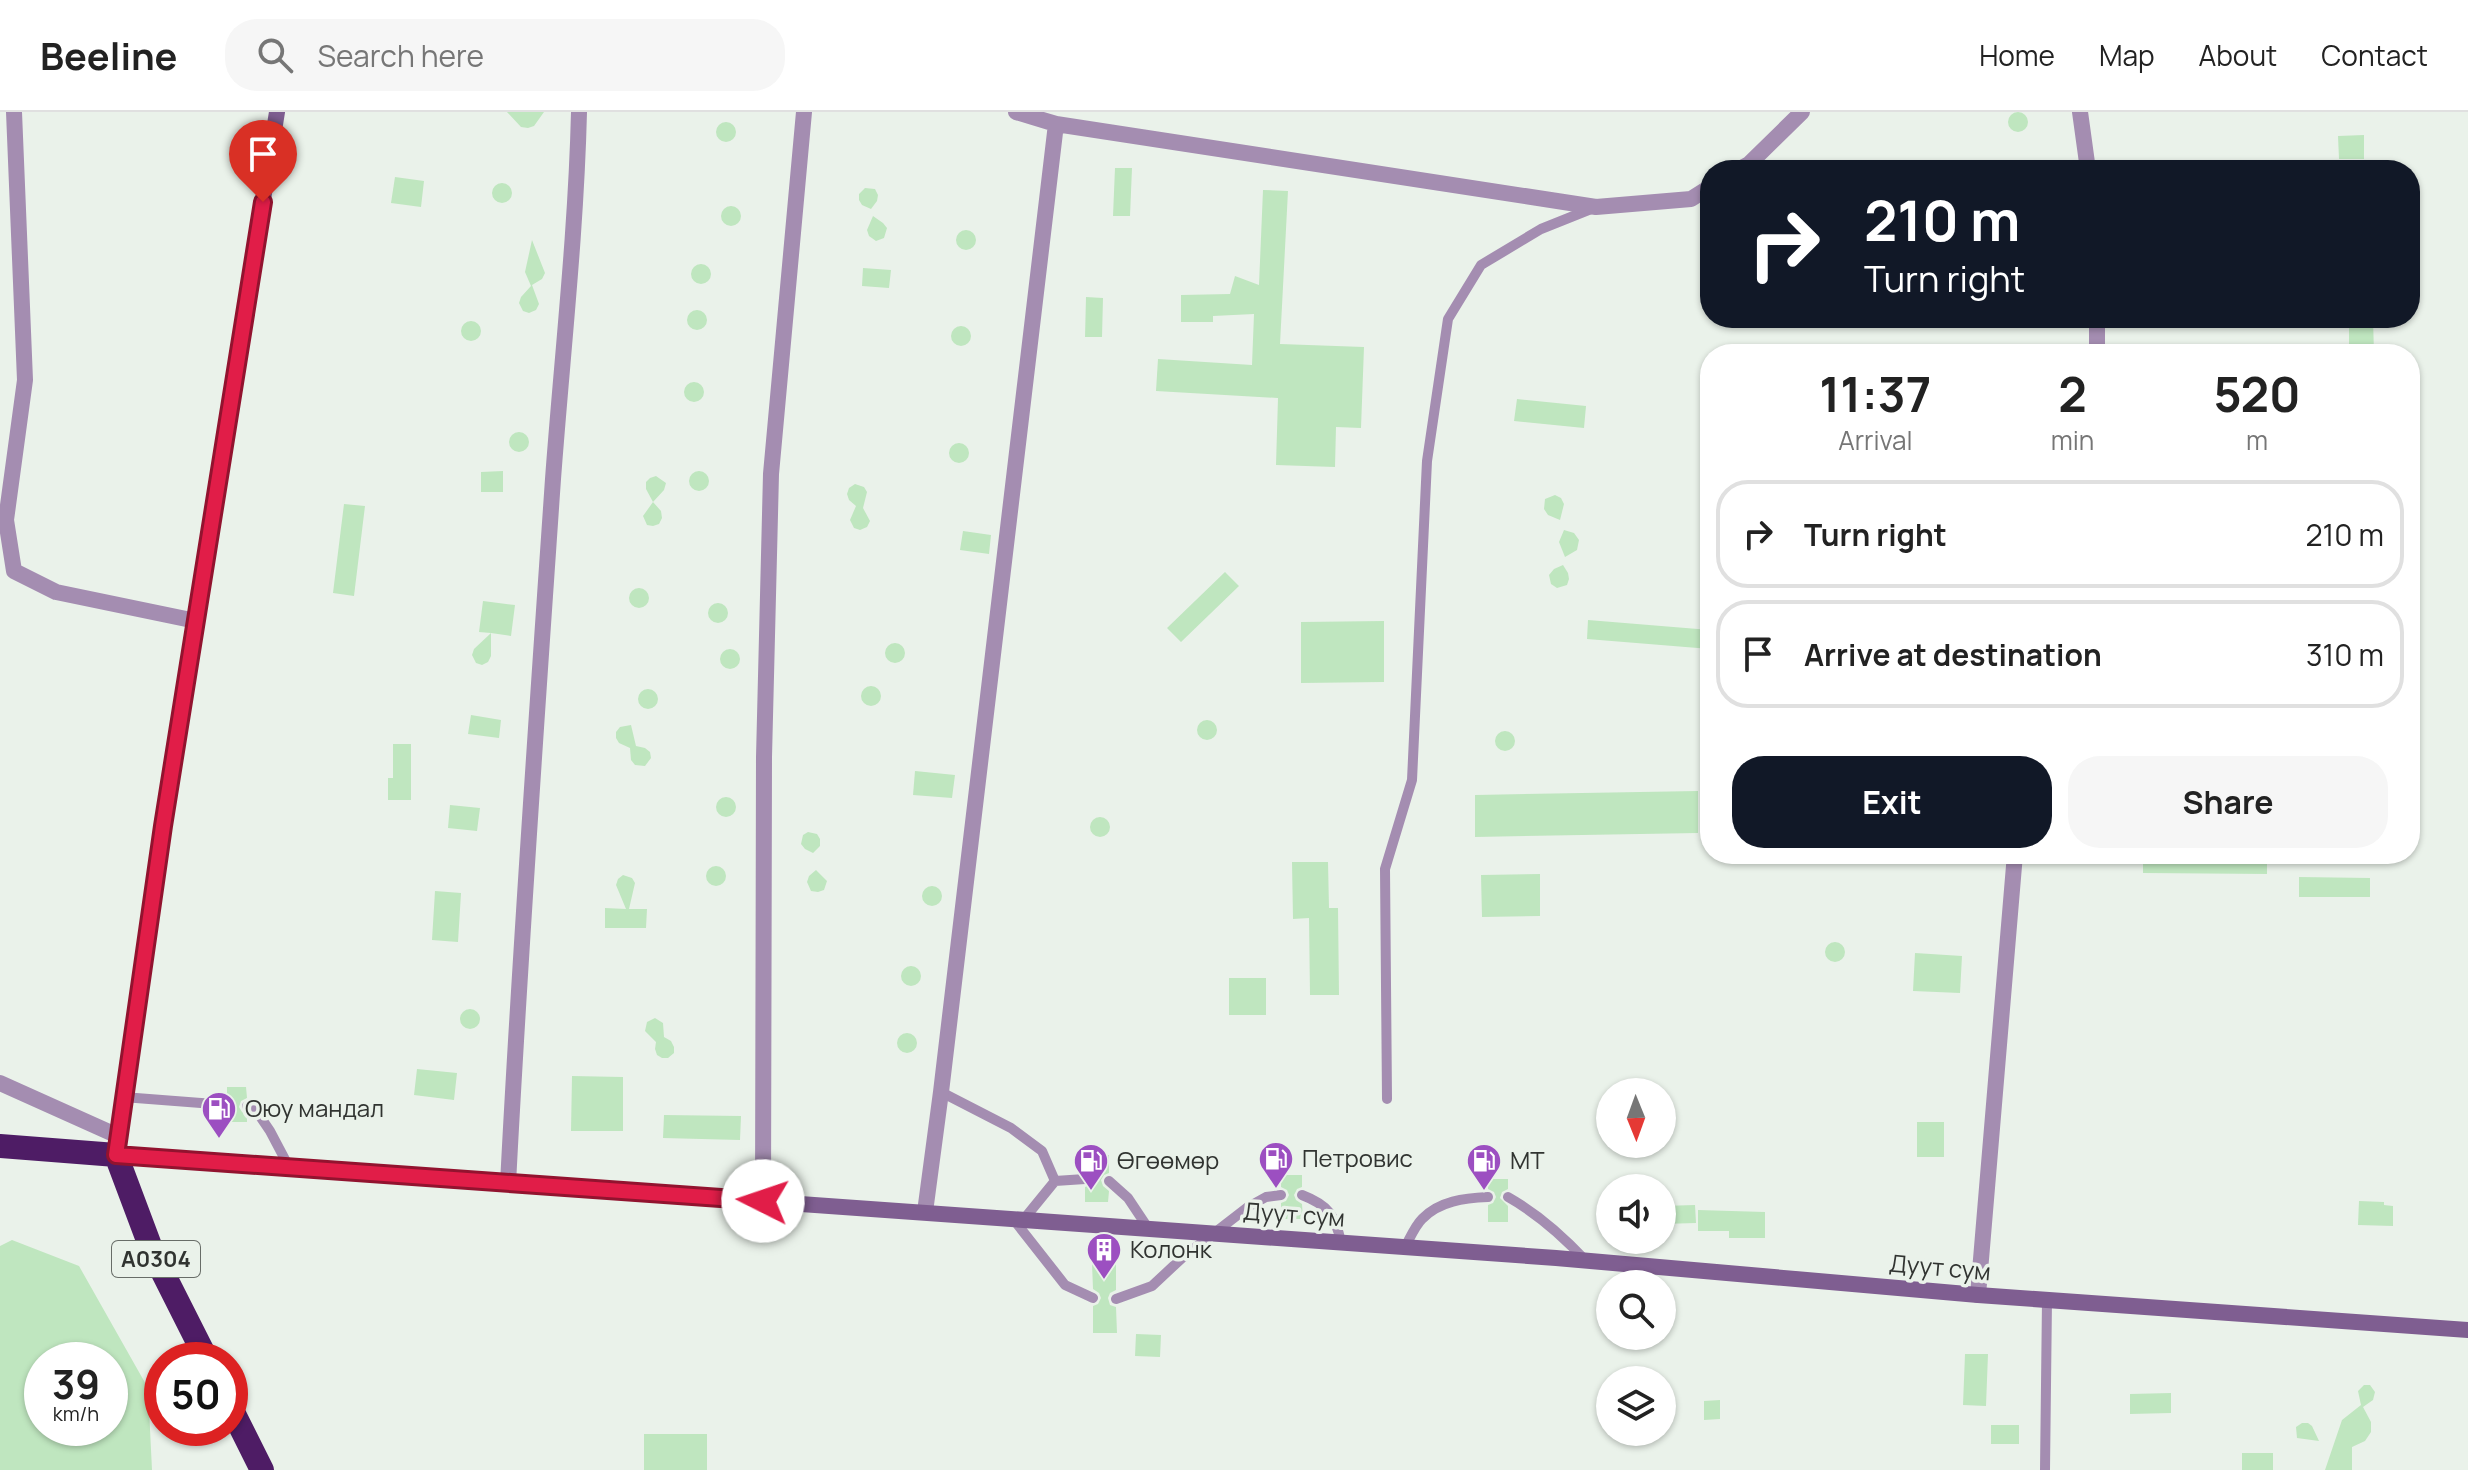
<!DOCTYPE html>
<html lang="en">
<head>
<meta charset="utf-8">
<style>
  body { margin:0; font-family:Manrope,sans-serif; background:#f6f6f6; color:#222; height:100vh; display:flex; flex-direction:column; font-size:30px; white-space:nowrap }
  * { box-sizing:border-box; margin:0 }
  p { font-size:26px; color:#767676 }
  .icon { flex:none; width:44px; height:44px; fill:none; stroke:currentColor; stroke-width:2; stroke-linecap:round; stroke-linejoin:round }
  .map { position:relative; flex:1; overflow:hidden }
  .details { position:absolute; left:1700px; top:232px; width:720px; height:520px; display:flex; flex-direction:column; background:#fff; border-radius:32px; box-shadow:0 2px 6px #0004 }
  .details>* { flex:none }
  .hud { position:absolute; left:1700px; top:48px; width:720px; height:168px; border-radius:32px; box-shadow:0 2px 6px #0004; background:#111827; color:#fff; overflow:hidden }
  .needle { width:52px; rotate:179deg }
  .fabs { position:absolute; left:1596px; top:966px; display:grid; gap:16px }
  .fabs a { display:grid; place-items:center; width:80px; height:80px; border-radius:50%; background:#fff; box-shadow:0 2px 6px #0004; font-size:40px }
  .speed { position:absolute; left:24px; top:1230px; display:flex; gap:16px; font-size:40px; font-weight:700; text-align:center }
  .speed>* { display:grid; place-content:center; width:104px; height:104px; border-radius:50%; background:#fff; box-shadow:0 2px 6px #0004; line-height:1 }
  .speed small { font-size:20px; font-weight:400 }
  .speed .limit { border:12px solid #d22; background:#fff; color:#111 }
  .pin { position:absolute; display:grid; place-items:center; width:68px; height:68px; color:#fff; margin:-82px -34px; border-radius:50% 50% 50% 0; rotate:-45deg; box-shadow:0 0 8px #0007 }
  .pin .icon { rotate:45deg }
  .me { position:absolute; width:88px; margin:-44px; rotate:274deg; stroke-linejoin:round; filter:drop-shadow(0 0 6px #0008) }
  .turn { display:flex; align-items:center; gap:28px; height:168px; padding:0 32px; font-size:36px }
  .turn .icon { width:104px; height:104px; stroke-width:2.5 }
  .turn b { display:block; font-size:56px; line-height:68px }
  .eta { display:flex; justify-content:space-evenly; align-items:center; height:136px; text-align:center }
  .eta b { font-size:48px; font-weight:700; line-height:56px }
  .cta { display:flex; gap:16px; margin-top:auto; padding:16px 32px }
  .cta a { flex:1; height:92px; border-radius:32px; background:#111827; color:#fff; font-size:32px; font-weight:700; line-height:92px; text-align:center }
  .cta a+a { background:#f6f6f6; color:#222 }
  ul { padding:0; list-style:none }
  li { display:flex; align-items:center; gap:24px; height:108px; margin:0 16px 12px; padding:0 16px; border:4px solid #e0e0e0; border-radius:32px }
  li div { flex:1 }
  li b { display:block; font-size:30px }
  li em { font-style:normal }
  header { display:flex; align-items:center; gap:48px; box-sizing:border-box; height:112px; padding:0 40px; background:#fff; border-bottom:2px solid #e0e0e0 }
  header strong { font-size:38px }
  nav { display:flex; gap:44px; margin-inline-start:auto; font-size:28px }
  .search { width:560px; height:72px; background:#f6f6f6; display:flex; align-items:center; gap:20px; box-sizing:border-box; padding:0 28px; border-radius:32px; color:#767676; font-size:30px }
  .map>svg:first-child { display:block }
  .building { fill:#bfe6bf; fill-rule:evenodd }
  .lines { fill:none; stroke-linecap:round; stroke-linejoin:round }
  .lane { stroke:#a48db1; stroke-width:10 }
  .street { stroke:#a48db1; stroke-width:16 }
  .secondary { stroke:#7f5e91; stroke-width:16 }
  .highway { stroke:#4e1c65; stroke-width:24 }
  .route-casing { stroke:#92132f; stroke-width:20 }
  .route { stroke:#e11d48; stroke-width:14 }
  .labels { text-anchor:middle; stroke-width:7; stroke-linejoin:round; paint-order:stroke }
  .shield { fill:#eaf2ea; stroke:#686d68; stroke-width:2 }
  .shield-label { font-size:22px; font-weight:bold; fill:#313431 }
  .poi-label { font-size:24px; fill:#313431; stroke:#eaf2ea; text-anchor:start }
  .street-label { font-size:24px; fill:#313431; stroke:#eaf2ea }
</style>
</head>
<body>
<header>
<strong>Beeline</strong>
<div class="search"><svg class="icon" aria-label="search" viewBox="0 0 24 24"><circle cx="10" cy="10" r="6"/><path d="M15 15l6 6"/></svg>Search here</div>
<nav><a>Home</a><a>Map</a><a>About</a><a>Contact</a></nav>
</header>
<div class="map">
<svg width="2468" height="1358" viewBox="0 0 2468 1358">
  <rect width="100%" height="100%" fill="#eaf2ea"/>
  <!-- building -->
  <path class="building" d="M2008 10a10 10 0 1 1 20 0a10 10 0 1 1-20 0Z
    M507 0H544L534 14 528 16 521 15Z
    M716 20a10 10 0 1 1 20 0a10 10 0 1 1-20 0Z
    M2364 23V47H2339L2338 24Z
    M1115 56H1132L1130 104H1113Z
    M395 65 424 69 421 95 391 91Z
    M492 81a10 10 0 1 1 20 0a10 10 0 1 1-20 0Z
    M865 76 875 77 878 83 877 89 871 97 862 93 859 88V82Z
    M1263 78 1288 79 1280 232 1364 235 1361 316 1336 315 1335 355 1276 353 1278 286 1156 279 1158 247 1252 253 1254 202 1213 204V210H1181V183L1230 182 1235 164 1259 173Z
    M721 104a10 10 0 1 1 20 0a10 10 0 1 1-20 0Z
    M873 104 883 111 887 116 884 126 876 129 869 124 867 118Z
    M956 128a10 10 0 1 1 20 0a10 10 0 1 1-20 0Z
    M532 128 545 161 542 167 532 173 539 192 536 198 529 201 523 199 519 191 521 185 531 174 525 160Z
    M691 162a10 10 0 1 1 20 0a10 10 0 1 1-20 0Z
    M863 156 891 158 889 176 862 174Z
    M1086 185 1103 186 1102 225H1085Z
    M687 208a10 10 0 1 1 20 0a10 10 0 1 1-20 0Z
    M2349 206H2373L2374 242H2349Z
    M461 219a10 10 0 1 1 20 0a10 10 0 1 1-20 0Z
    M951 224a10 10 0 1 1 20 0a10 10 0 1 1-20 0Z
    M684 280a10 10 0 1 1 20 0a10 10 0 1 1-20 0Z
    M1517 287 1586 294 1584 316 1514 309Z
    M509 330a10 10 0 1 1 20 0a10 10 0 1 1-20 0Z
    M949 341a10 10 0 1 1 20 0a10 10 0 1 1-20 0Z
    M503 359V380H481V360Z
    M689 369a10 10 0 1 1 20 0a10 10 0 1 1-20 0Z
    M656 364 666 371 664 378 653 390 661 399 662 406 659 412 653 414 647 413 643 404 653 390 646 377V370L650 366Z
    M855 372 864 375 867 380 863 396 870 409 867 415 860 418 854 416 850 408 856 394 849 388 847 382 849 376Z
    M1555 383 1561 386 1564 392 1560 408 1548 403 1544 397 1545 387Z
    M344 392 365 394 354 484 333 481Z
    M1564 418 1574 421 1579 428 1577 438 1565 445 1559 430Z
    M963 419 991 423 989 442 960 438Z
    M1563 453 1568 461 1569 467 1567 473 1557 476 1551 472 1549 463 1554 457Z
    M1225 460 1239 474 1181 530 1167 516Z
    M629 486a10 10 0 1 1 20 0a10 10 0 1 1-20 0Z
    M483 489 515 493 511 524 491 521V544L488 550 482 553 476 551 472 543 474 537 491 521 479 520Z
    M708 501a10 10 0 1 1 20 0a10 10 0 1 1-20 0Z
    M1588 508 1710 518V537L1587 527Z
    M1384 509V570L1301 571V510Z
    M885 541a10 10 0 1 1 20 0a10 10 0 1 1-20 0Z
    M720 547a10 10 0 1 1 20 0a10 10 0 1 1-20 0Z
    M861 584a10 10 0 1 1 20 0a10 10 0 1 1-20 0Z
    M638 587a10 10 0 1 1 20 0a10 10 0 1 1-20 0Z
    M471 603 501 608 499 626 468 622Z
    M1197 618a10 10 0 1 1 20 0a10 10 0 1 1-20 0Z
    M631 613 636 634 645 636 650 640 651 646 645 654 635 653 631 648 630 636 619 631 616 626V620L620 615Z
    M1495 629a10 10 0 1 1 20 0a10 10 0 1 1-20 0Z
    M393 632H411V688H388V666H393Z
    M915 659 955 663 952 686 913 683Z
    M1698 679V721L1475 725V683Z
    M716 695a10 10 0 1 1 20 0a10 10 0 1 1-20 0Z
    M450 693 480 696 477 719 448 716Z
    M1090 715a10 10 0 1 1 20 0a10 10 0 1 1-20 0Z
    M808 720 817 722 820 727V734L813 741 805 737 801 732 803 723Z
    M2143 742H2267V762L2143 761Z
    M1292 750H1328L1329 796H1338L1339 883H1310L1309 806 1293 807Z
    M706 764a10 10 0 1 1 20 0a10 10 0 1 1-20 0Z
    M816 758 827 769 824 778 818 780 811 779 807 770 809 764Z
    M1540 762V804L1482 805 1481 763Z
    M623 763 632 766 635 771 629 797H647L646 816H605V796L626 797 616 773 618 767Z
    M2299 765 2370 766V785H2299Z
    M922 784a10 10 0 1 1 20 0a10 10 0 1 1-20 0Z
    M435 779 461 781 458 830 432 828Z
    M1825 840a10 10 0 1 1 20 0a10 10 0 1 1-20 0Z
    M1915 841 1962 844 1960 881 1913 879Z
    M901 864a10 10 0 1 1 20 0a10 10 0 1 1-20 0Z
    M1229 866H1266V903H1229Z
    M460 907a10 10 0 1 1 20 0a10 10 0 1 1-20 0Z
    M655 906 663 911 664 925 671 929 674 935V941L668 946H662L657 943 655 937 656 930 645 919 647 910Z
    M897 931a10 10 0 1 1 20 0a10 10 0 1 1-20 0Z
    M417 957 457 961 454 988 414 983Z
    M572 964 623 965V1019H571Z
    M227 975H246L247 986 241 989 239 995 242 1000 247 1002V1010H228V1001L233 998 235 993 232 987 227 985Z
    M664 1003 741 1004 740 1028 663 1026Z
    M1917 1010H1944V1045H1917Z
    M1086 1043H1109V1061L1104 1063 1101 1068 1103 1074 1109 1079 1108 1090H1085V1075L1090 1073 1093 1067 1091 1062 1086 1059Z
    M1281 1063H1302V1075L1297 1077 1294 1083 1296 1088 1302 1092 1303 1107H1281V1091L1286 1089 1289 1083 1287 1078 1281 1075Z
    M1488 1067H1508V1077L1502 1080 1500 1086 1508 1094V1110H1488V1093L1493 1091 1496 1085 1494 1080 1488 1077Z
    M2359 1089 2384 1090V1093L2393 1094V1114L2358 1113Z
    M1695 1093 1696 1111 1662 1112V1094Z
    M1698 1098 1765 1100V1126H1729V1119H1698Z
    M12 1128 79 1154 148 1276 152 1358H0V1134ZM42 1248H110V1316H42Z
    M1092 1151H1116V1178L1110 1181 1108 1186 1110 1193 1116 1195 1117 1221H1093V1194L1098 1192 1101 1186 1099 1181 1093 1177Z
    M1136 1222 1161 1223 1160 1245 1135 1244Z
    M1965 1242H1988L1986 1294 1963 1293Z
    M2364 1273H2370L2375 1280 2373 1288 2363 1295 2371 1310V1320L2365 1329 2352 1335V1358H2325L2342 1308 2361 1293 2358 1279Z
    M2171 1281V1301L2130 1302V1282Z
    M1720 1288V1307L1704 1308V1289Z
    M2302 1311H2308L2312 1314 2319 1329 2297 1326 2296 1315Z
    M1991 1313H2019V1332H1991Z
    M644 1322H707V1358H644Z
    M2242 1341H2273V1358H2242Z"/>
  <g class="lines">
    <!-- lane -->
    <path class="lane" d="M941 980 1011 1016 1042 1039 1055 1069
      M123 985 227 993
      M1387 987 1385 757 1412 668 1427 349 1448 207 1481 153 1541 117 1591 97
      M247 994H253L270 1019 289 1055
      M1109 1069 1128 1086 1148 1116
      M1302 1083C1328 1093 1335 1103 1341 1130
      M1508 1085C1538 1102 1562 1123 1586 1149
      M1024 1107 1055 1069 1085 1067
      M1014 1108 1065 1173 1093 1186
      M1405 1135C1410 1126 1415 1114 1422 1107 1439 1089 1465 1086 1488 1085
      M1116 1187 1152 1174 1182 1146 1248 1095 1266 1085 1281 1083
      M2045 1358 2047 1188"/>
    <!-- street -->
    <path class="street" d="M14 0 25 268 6 408 14 459 56 480 196 509
      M1016 0 1056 12 1596 95 1691 87 1710 75
      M2080 0 2088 58
      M1738 58 1749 52 1802 0
      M2097 206V242
      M0 971 118 1024
      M508 1072C520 837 537 602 553 367 562 245 576 123 579 0
      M763 1089 764 645 771 362 804 0
      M925 1100 941 980 1056 12
      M1978 1183 2015 742"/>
    <!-- secondary -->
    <path class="secondary" d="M277 0 163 714 116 1043 1556 1146 1978 1183 2468 1218"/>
    <!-- highway -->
    <path class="highway" d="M0 1034 116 1043 152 1139 207 1248
      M230 1294 262 1358"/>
  </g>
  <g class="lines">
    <defs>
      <path id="route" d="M263 90 163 714 116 1043 763 1089"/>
    </defs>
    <!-- route casing -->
    <use href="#route" class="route-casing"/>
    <!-- route -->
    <use href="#route" class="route"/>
  </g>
  <!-- icons -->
  <defs>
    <symbol id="fuel-pin" viewBox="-11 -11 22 30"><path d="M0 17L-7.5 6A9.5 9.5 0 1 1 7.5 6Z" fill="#9c4fc1" stroke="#eaf2ea"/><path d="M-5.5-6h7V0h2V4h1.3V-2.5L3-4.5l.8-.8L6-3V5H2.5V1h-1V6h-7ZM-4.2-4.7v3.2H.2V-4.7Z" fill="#fff"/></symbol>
    <symbol id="building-pin" viewBox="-11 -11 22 30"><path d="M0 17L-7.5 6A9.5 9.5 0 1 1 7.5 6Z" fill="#9c4fc1" stroke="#eaf2ea"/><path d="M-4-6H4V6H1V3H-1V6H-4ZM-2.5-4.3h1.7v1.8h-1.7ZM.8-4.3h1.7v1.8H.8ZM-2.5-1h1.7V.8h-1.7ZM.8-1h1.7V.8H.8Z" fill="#fff"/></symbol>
  </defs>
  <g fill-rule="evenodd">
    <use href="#fuel-pin" x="199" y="977" width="40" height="54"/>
    <use href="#fuel-pin" x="1256" y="1027" width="40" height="54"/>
    <use href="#fuel-pin" x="1071" y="1029" width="40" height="54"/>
    <use href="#fuel-pin" x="1464" y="1029" width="40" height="54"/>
    <use href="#building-pin" x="1084" y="1118" width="40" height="54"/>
  </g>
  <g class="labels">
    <!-- shield labels -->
    <rect class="shield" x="112" y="1129" width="88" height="36" rx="6"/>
    <g class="shield-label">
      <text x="156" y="1155">A0304</text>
    </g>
    <!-- poi labels -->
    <g class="poi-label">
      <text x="245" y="1005">Оюу мандал</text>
      <text x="1302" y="1055">Петровиc</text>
      <text x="1117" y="1057">Өгөөмөр</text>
      <text x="1510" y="1057">MT</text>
      <text x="1130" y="1146">Колонк</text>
    </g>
    <!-- street labels -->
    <g class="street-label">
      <text transform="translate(1294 1103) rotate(4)" y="8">Дуут сум</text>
      <text transform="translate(1940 1156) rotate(5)" y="8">Дуут сум</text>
    </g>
  </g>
</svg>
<div class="fabs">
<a><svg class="needle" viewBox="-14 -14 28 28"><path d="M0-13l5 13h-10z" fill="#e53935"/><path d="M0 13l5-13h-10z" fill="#767676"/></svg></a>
<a><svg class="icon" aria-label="sound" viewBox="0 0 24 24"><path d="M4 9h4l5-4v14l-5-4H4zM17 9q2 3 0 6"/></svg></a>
<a><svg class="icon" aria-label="search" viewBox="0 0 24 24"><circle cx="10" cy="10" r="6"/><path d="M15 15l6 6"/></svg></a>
<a><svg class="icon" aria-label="layers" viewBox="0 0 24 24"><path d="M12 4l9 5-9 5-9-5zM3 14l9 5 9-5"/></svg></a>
</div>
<div class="speed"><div>39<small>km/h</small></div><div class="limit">50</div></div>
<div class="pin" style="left:263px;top:90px;background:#d93025"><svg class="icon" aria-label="arrive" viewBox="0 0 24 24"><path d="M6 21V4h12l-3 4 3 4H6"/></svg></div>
<svg class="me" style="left:763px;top:1089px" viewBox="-20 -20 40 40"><circle r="19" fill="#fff"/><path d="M0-13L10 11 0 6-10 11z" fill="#e11d48"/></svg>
<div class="hud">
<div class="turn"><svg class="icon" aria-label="right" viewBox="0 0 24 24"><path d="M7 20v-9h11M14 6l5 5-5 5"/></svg><div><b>210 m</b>Turn right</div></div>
</div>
<section class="details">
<div class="eta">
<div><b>11:37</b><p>Arrival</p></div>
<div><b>2</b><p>min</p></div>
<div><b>520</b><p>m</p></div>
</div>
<ul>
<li><svg class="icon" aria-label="right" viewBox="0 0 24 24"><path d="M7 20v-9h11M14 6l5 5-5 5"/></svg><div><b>Turn right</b></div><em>210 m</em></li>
<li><svg class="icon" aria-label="arrive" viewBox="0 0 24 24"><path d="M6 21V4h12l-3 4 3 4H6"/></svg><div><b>Arrive at destination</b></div><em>310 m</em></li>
</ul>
<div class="cta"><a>Exit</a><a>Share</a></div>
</section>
</div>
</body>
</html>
